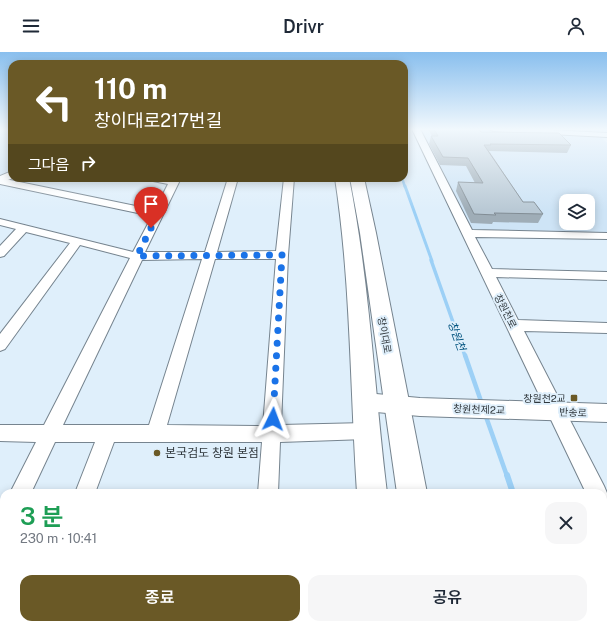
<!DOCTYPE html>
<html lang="ko">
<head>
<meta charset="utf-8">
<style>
  body { margin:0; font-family:"Public Sans","Noto Sans KR",sans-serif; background:#f6f6f7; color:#1f2937; height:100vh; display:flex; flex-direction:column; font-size:15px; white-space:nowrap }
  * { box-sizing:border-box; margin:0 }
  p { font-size:13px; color:#747a83 }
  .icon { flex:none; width:22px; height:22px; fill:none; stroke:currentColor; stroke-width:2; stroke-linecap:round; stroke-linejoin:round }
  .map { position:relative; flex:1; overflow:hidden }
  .sheet { position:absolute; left:0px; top:437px; width:607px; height:140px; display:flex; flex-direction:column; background:#fff; border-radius:12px 12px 0 0; box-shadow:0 2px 10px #0003 }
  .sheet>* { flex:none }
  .banner { position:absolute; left:8px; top:8px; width:400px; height:122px; border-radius:12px; box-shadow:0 2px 10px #0003; background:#6a5926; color:#fff; overflow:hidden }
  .controls { position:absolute; left:559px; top:142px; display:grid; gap:8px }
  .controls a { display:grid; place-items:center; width:36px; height:36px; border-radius:8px; background:#fff; box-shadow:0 2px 10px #0003; font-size:20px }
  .pin { position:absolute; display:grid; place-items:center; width:34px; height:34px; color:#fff; margin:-41px -17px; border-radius:50% 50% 50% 0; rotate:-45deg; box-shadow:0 0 4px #0007 }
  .pin .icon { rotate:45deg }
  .me { position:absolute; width:44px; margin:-22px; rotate:3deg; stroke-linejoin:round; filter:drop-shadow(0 0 3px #0008) }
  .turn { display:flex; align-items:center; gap:14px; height:84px; padding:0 20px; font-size:18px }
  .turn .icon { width:52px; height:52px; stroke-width:2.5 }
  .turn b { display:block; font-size:28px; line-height:34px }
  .then { display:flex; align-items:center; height:38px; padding:0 20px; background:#0003; gap:8px; font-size:15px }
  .round { display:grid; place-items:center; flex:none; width:42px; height:42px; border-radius:12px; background:#f6f6f7 }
  .summary { display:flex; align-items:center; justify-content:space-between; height:68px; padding:0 20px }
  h1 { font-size:24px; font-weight:600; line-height:30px; color:#1e9e55 }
  .action { display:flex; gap:8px; margin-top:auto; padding:8px 20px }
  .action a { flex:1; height:46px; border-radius:12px; background:#6a5926; color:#fff; font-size:16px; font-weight:600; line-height:46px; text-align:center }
  .action a+a { background:#f6f6f7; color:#1f2937 }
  header { display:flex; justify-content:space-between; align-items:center; height:52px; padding:0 20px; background:#fff; font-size:18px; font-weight:600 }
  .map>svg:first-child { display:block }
  .built { fill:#cee4f6; fill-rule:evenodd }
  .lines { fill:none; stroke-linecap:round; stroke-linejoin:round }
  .stream-far4 { stroke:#9cd0f6; stroke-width:2.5 }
  .stream-far3 { stroke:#9cd0f6; stroke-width:3 }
  .stream-far2 { stroke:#9cd0f6; stroke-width:3.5 }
  .stream-far1 { stroke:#9cd0f6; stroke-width:4.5 }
  .stream { stroke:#9cd0f6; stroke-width:6 }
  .minor-casing { stroke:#76848f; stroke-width:2 }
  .tertiary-casing { stroke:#76848f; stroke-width:2 }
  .primary-casing { stroke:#76848f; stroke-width:2 }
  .minor { fill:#fff; fill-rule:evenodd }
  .tertiary { fill:#fff; fill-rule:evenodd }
  .primary { fill:#fff; fill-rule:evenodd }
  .wall { fill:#9fadb7 }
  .building { fill:#b9c9d5; stroke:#828d95 }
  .route { stroke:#1a73e8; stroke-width:7; stroke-dasharray:0 12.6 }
  .poi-dot { fill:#6a5926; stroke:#dfeffb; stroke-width:1.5 }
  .labels { text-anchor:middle; stroke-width:4; stroke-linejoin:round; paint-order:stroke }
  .street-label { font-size:10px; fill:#31383d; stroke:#dfeffb }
  .poi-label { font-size:10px; fill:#31383d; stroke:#dfeffb; text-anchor:end }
  .water-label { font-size:11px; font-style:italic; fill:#00537f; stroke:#dfeffb }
  .near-poi-label { font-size:12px; fill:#31383d; stroke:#dfeffb; text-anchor:start }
</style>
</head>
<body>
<header><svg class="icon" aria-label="menu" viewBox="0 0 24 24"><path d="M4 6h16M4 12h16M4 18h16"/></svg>Drivr<svg class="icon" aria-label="person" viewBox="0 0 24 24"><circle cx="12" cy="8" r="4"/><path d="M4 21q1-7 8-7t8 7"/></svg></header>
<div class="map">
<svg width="607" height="577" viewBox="0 0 607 577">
  <rect width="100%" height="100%" fill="#dfeffb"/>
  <!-- built -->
  <path class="built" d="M0 77H12V117L0 123Z
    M418 77H468L602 86 607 91V180L469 178ZM566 149H588V171H566Z"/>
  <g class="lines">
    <!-- stream-far4 -->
    <path class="stream-far4" d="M402 126 405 135"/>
    <!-- stream-far3 -->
    <path class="stream-far3" d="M405 134 432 209"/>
    <!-- stream-far2 -->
    <path class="stream-far2" d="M431 208 465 304"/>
    <!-- stream-far1 -->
    <path class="stream-far1" d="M465 303 482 352
      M485 362 507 424"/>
    <!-- stream -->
    <path class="stream" d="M507 423 513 441
      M560 573 562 577"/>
    <defs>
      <path id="minor" d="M412 77H420L472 178 607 181V187L475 185 492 217 607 220V228L496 225 518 268 607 271V281L524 279 604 434 607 441V472L603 470V441H586Z
        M489 77H531L607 81V85L493 79Z
        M0 126 155 158 168 132 148 128 146 126H181L145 200H205L228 126H238L217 200 276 199 284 126H294L288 203 281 373 366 371 372 373 375 379 372 385 366 387 280 390 278 441H258L262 390H114L95 441H75L95 390H55L31 441H10L36 390 0 389V373H44L130 206 80 193 5 297 0 299V282L70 191 26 180 4 204 0 205V194L16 177 0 173V167L133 200 152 164 0 132ZM202 207 149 373H63L142 208ZM215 207H276L263 374 167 373Z
        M4 462V490L0 492V464Z
        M23 573H49L48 577H22Z
        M245 573H271V577H245Z"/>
      <path id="tertiary" d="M12 119 13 126 0 131V124Z
        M365 341 420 346 607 352V370L420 364 365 359 358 356 355 350 358 344Z"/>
      <path id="primary" d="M335 126H349C370 230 374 336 387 441H357C350 336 351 230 335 126Z
        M350 126H364L376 181 427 441H397L360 181Z
        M369 573H405V577H369Z
        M416 573H452V577H416Z"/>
    </defs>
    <!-- minor casing -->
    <use href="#minor" class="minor-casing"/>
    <!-- tertiary casing -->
    <use href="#tertiary" class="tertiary-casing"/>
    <!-- primary casing -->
    <use href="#primary" class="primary-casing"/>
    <!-- minor -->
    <use href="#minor" class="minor"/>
    <!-- tertiary -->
    <use href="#tertiary" class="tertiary"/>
    <!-- primary -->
    <use href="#primary" class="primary"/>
  </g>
  <!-- wall -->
  <path class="wall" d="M428 77H478L481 80 571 93 567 101 489 99 523 150 543 162 538 171 493 170 492 172 471 171 456 139 458 130 475 131 466 114 440 113 429 92 431 84H432Z"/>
  <!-- building -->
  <path class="building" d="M434 77H478L481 80 559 81 571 93 490 92 491 93H484L523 150H534L543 162 494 161 496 163 474 162 458 130 483 131 468 106 443 105 431 84H438Z"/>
  <!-- sky -->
  <linearGradient id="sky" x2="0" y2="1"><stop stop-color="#89bfee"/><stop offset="0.49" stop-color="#f1f8fd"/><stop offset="1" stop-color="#f1f8fd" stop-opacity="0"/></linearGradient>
  <rect width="607" height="158" fill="url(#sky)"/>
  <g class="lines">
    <!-- route -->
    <path class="route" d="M151 176 137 204 282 203 273 367"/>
  </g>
  <!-- markers -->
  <g class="poi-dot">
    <rect x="570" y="342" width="8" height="8" rx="2"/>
    <circle cx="157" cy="401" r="4"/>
  </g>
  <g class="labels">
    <!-- street labels -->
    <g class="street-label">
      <text transform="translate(506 259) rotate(63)" y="4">창원천로</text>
      <text transform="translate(385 283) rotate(80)" y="4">창이대로</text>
      <text transform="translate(479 357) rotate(2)" y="4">창원천제2교</text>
      <text transform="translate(573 360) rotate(2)" y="4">반송로</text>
    </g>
    <!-- poi labels -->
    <g class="poi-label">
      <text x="566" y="350">창원천2교</text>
    </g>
    <!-- water labels -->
    <g class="water-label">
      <text transform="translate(457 284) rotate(70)" y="4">창원천</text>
    </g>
    <!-- near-poi labels -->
    <g class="near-poi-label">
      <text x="165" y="405">본국검도 창원 본점</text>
    </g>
  </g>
</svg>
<div class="controls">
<a><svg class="icon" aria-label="layers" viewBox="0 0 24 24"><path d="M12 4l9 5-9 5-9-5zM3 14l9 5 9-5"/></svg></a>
</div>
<div class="pin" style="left:151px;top:176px;background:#d93025"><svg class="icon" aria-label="arrive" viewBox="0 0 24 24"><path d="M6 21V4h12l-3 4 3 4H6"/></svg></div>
<svg class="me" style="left:273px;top:367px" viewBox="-20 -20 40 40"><path d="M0-17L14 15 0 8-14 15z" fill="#1a73e8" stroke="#fff" stroke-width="4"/></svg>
<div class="banner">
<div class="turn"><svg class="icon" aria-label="left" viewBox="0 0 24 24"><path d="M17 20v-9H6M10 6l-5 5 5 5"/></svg><div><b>110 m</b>창이대로217번길</div></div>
<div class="then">그다음<svg class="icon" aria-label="right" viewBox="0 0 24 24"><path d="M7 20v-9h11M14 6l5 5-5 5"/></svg></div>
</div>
<section class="sheet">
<div class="summary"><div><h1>3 분</h1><p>230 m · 10:41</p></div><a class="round"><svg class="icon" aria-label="close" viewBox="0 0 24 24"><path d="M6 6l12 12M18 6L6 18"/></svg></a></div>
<div class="action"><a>종료</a><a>공유</a></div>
</section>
</div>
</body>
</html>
